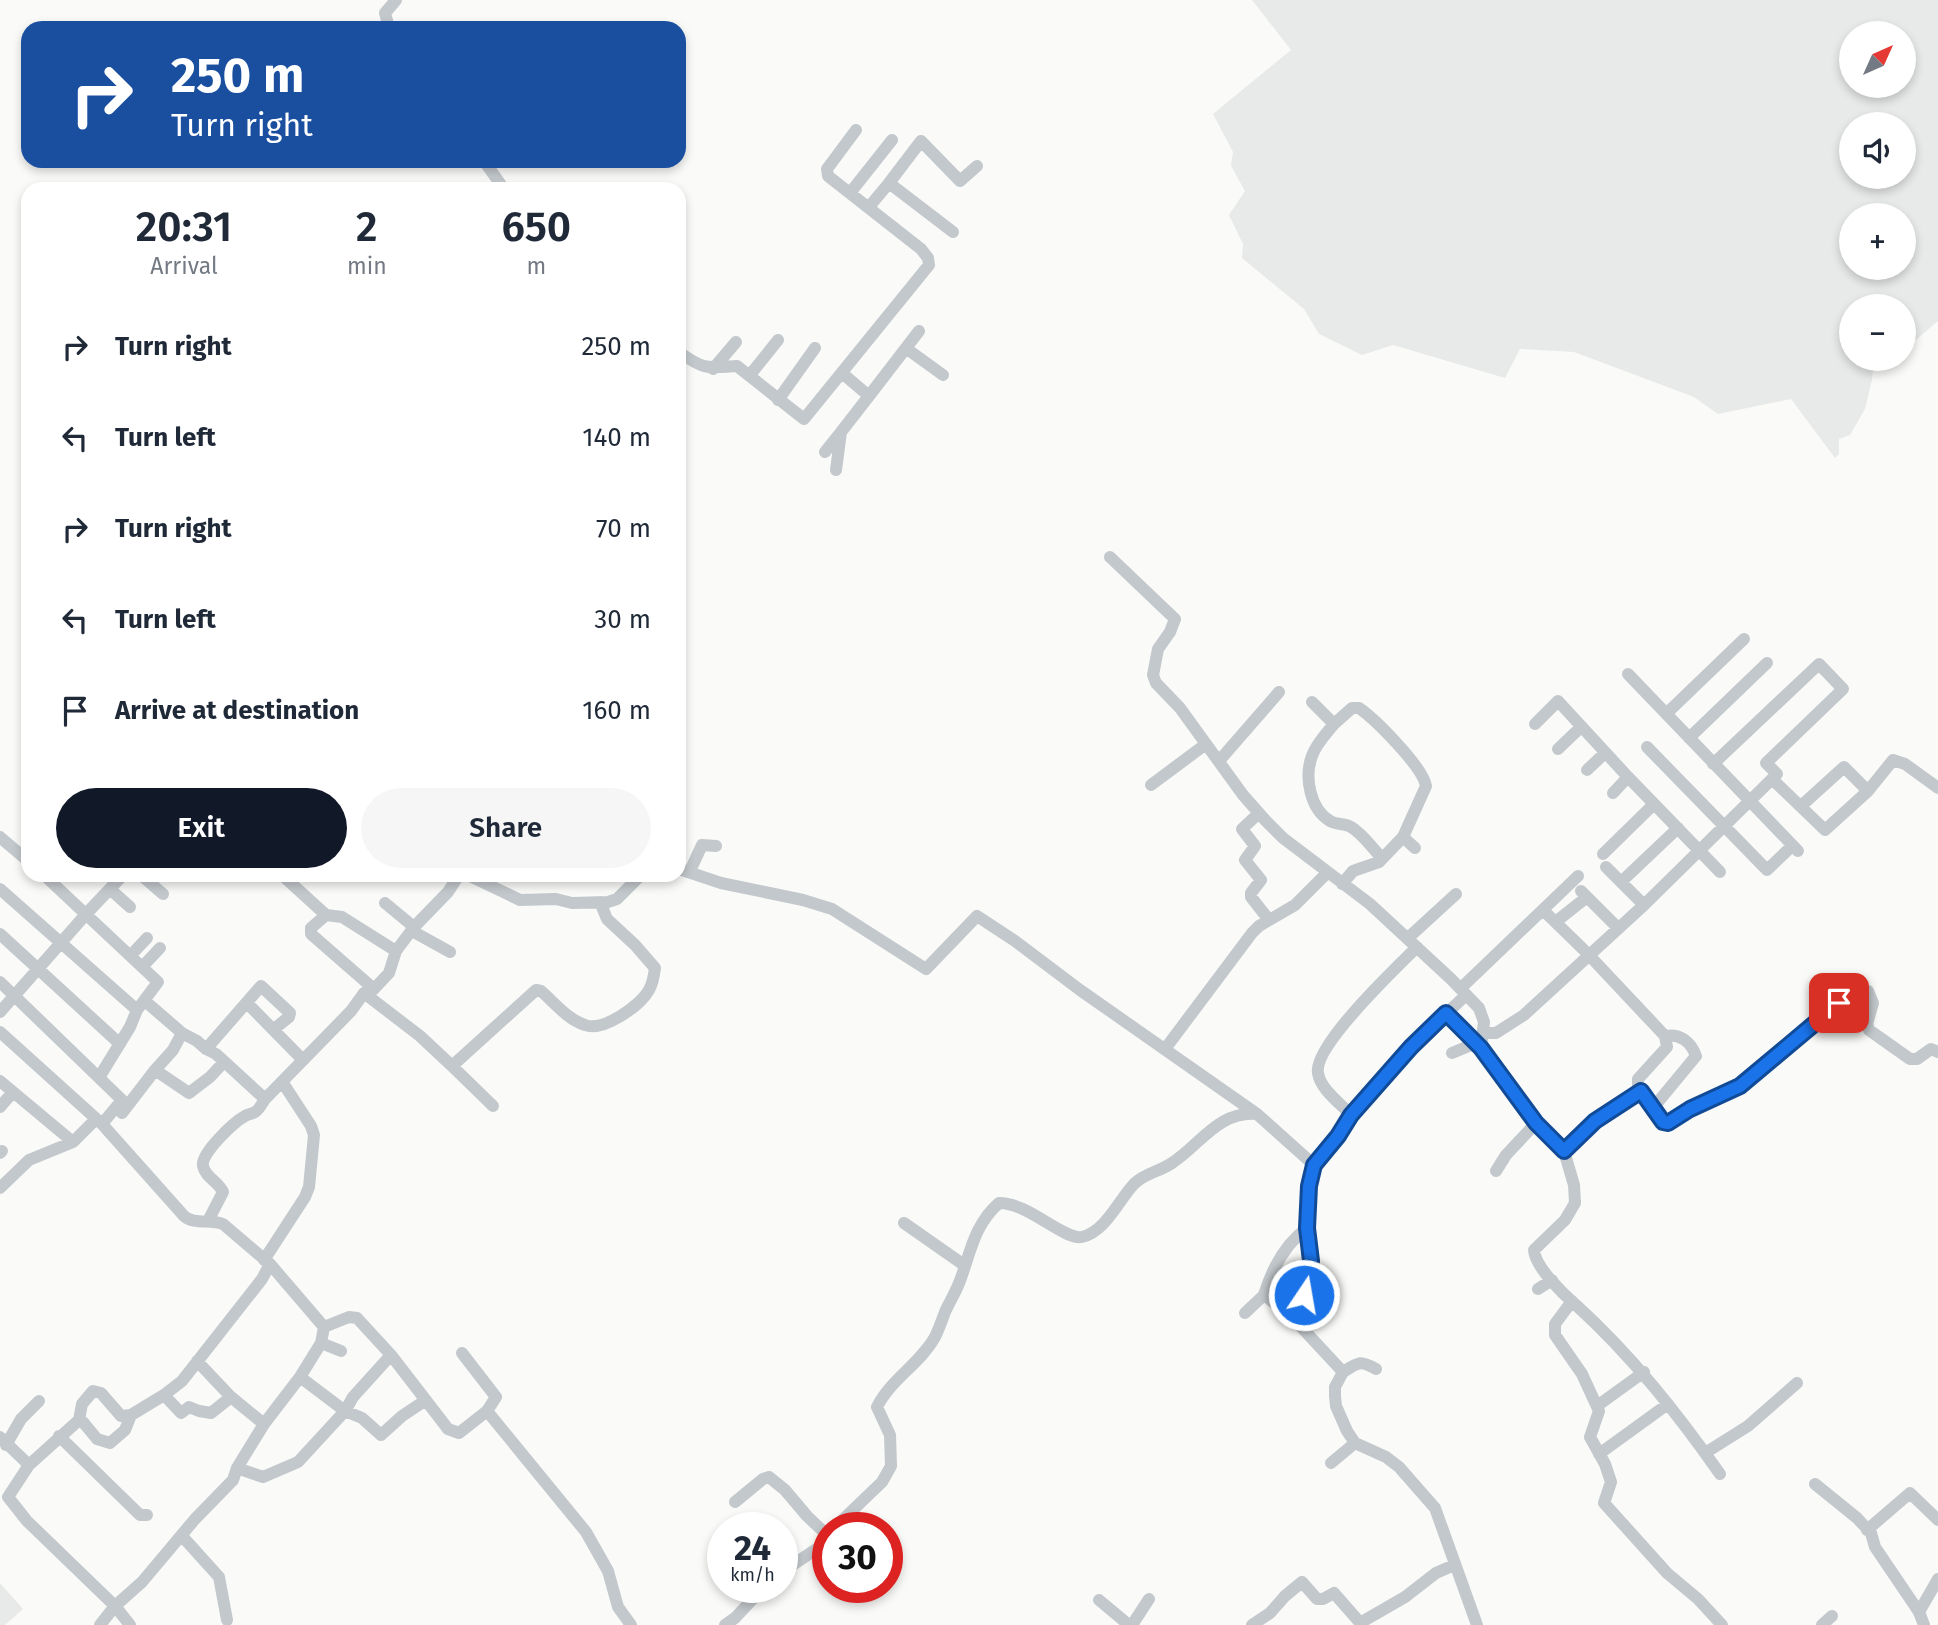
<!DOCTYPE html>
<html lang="en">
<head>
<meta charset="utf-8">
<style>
  body { margin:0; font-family:"Fira Sans",sans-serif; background:#f6f6f7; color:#1f2937; height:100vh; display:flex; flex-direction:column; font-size:26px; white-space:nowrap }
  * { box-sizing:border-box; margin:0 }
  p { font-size:23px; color:#747a83 }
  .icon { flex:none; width:38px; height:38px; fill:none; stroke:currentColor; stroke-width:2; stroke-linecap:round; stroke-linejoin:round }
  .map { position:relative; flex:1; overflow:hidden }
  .panel { position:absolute; left:21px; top:182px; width:665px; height:700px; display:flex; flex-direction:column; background:#fff; border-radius:21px; box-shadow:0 4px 10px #0003 }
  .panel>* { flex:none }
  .hud { position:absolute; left:21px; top:21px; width:665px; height:147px; border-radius:21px; box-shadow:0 4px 10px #0003; background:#1a4fa0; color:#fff; overflow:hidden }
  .needle { width:46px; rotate:45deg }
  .fabs { position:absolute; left:1839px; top:21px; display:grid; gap:14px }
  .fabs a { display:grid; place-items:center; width:77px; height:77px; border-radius:50%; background:#fff; box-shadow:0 4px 10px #0003; font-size:35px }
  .speed { position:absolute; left:707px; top:1512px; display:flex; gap:14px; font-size:35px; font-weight:700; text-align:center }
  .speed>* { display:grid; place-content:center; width:91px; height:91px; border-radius:50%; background:#fff; box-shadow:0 4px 10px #0003; line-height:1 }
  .speed small { font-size:18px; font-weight:400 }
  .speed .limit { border:10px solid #d22; background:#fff; color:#111 }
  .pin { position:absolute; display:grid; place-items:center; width:60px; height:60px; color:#fff; margin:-30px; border-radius:14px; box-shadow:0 4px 10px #0006 }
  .me { position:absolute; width:77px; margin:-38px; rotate:12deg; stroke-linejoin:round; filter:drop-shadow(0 0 5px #0008) }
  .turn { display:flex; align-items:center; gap:24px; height:147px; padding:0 35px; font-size:32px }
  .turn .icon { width:91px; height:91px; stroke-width:2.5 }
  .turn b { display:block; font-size:49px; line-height:60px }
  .eta { display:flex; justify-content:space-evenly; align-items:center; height:119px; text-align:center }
  .eta b { font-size:42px; font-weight:600; line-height:49px }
  .cta { display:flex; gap:14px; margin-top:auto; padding:14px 35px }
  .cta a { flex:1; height:80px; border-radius:42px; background:#111827; color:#fff; font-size:28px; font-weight:600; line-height:80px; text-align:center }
  .cta a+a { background:#f6f6f7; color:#1f2937 }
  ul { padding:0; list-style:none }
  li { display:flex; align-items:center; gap:21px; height:91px; padding:0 35px }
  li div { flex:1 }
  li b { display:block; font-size:26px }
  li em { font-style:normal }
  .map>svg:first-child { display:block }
  .built { fill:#e8e9e9; fill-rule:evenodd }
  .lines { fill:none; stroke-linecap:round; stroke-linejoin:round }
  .minor { stroke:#c3c8cc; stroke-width:12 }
  .route-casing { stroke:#114b97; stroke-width:18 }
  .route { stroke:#1a73e8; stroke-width:12 }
</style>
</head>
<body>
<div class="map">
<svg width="1938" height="1625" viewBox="0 0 1938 1625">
  <rect width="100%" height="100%" fill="#fafaf8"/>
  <!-- built -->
  <path class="built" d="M1252 0H1938V321L1904 350V306H1852V359H1874L1872 380 1865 409 1850 435 1839 439V454L1835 458 1791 399 1718 414 1694 397 1574 352 1520 349 1505 378 1393 345 1362 355 1319 334 1304 309 1242 258 1243 244 1229 215 1245 191 1231 166 1233 152 1213 114 1291 50ZM1852 33H1904V86H1852ZM1852 124H1904V177H1852ZM1852 215H1904V268H1852Z
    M0 1583 23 1609 5 1625H0Z"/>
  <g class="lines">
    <!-- minor -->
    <path class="minor" d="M389 28 385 13 396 0
      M484 161 504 189
      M889 183 921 141 960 181 977 166
      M850 193 892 140
      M869 207 889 183 953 232
      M907 349 943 375
      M679 352C704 370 707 368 737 366L804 419 929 265 928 258 921 249 828 176 827 169 856 130
      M713 369 736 342
      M842 373 869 396 919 331
      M750 375 778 340
      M778 400 815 348
      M825 452 841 432
      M836 470 841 432 869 396
      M1110 557 1175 619 1170 632 1158 649 1153 675 1156 683 1180 708 1243 795 1266 821 1283 838 1370 904 1451 979 1479 1008 1484 1022 1481 1047 1536 1123 1564 1151 1574 1185 1575 1203 1565 1220 1534 1250C1535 1267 1563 1294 1576 1305 1632 1356 1677 1413 1720 1474
      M1628 674 1798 851
      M1312 702 1334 724 1352 708H1359C1375 719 1423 767 1426 786L1403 837
      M1666 714 1744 639
      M1334 724C1326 734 1316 744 1312 756 1304 777 1310 809 1330 821 1336 825 1345 823 1351 827 1363 834 1373 849 1382 858
      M1535 724 1558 701 1628 777
      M1689 738 1767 663
      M1647 747 1767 870 1792 846
      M1558 749 1581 727
      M1219 761 1279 692
      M1713 764 1819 664 1843 689 1766 763 1777 774 1772 779
      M1587 770 1605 753
      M1151 785 1206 744
      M1613 793 1628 777 1720 872
      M1801 806 1844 767 1868 791
      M1259 813 1242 829 1255 846 1245 860 1261 880 1251 893V897L1269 920
      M0 837 28 861
      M1603 854 1654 804
      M1606 867 1644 905
      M679 869 721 883 803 900 832 909 926 969 977 916 1015 941 1080 990 1257 1114 1314 1165C1309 1185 1307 1205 1307 1226 1307 1237 1311 1248 1311 1259 1312 1281 1302 1298 1290 1315L1343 1372 1335 1387V1396L1336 1406 1347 1431 1355 1443 1386 1457 1399 1467 1435 1508 1477 1625
      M690 871 702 845 716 846
      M44 875 158 982 137 1010
      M141 875 163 894
      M282 875 326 915 342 917 396 951
      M468 875 520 900 556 899 572 903 608 902 617 899 641 875
      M581 876 582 875
      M1621 882 1678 828
      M1342 884 1353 871 1379 862 1403 837 1415 848
      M0 889 137 1010 130 1027 100 1076
      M111 890 130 907
      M1581 891 1618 928
      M385 903 414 927
      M1544 911 1586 952 1665 1036 1667 1047 1638 1079V1087L1641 1091
      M326 915 311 928V934L374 989
      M1558 920 1587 897
      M412 931 450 952
      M0 934 120 1044
      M1408 938 1456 894
      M131 955 147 938
      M143 966 160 948
      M0 982 122 1100 102 1124
      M1461 988 1578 876
      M364 993 420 1036 452 1066 536 990 541 991C555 1003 567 1019 585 1025 603 1032 640 1006 649 990 653 983 654 976 655 968L635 945 607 919 600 902
      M145 1001 182 1033 197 1041 206 1049
      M247 1003 303 1060
      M0 1012 87 913 123 875
      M1446 1013 1481 1047
      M274 1029 289 1017 290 1013 261 986 206 1049 216 1054 265 1099 351 1011 364 993 374 989 389 973 396 951 414 927 448 892 459 875
      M0 1032 102 1124 184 1216C194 1225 210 1219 223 1224L270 1264 324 1327
      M1483 1033H1496L1524 1015 1644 905 1772 779 1825 830 1868 791 1893 760 1905 764 1938 788
      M1165 1049 1252 933 1259 926 1295 905 1327 873
      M1452 1053 1476 1043
      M452 1066 493 1106
      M155 1070 173 1050 182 1033
      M0 1081 73 1142 96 1119
      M0 1107 13 1092
      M1653 1108 1696 1056C1691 1042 1680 1033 1665 1036
      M122 1113 155 1070 189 1093 210 1077 224 1062
      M1351 1115C1341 1104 1320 1089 1318 1073 1313 1046 1396 968 1417 947
      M1564 1151 1595 1121 1641 1091 1663 1122 1668 1123 1690 1109 1740 1086 1839 1003 1861 988 1868 991 1873 1003 1867 1024 1869 1030 1910 1059H1917L1931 1049 1938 1052
      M0 1153 2 1151
      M1314 1165 1338 1136 1351 1115 1411 1047 1466 995
      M1496 1171 1506 1155 1536 1123
      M0 1188 29 1160 73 1142
      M208 1221 223 1192C219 1182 205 1177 203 1166 200 1154 234 1122 245 1116 248 1114 252 1114 255 1112 259 1110 263 1102 265 1099
      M904 1223 964 1265
      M264 1260 305 1197 309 1187 314 1135 311 1126 283 1083
      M1538 1289 1552 1280
      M1264 1295C1272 1269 1285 1244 1307 1228
      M1572 1301 1555 1324V1335L1582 1374 1599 1411 1590 1437 1605 1464 1611 1482 1604 1503 1667 1573 1698 1599 1722 1625
      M1245 1313 1264 1295 1290 1315
      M321 1343 341 1351
      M462 1353 496 1397 487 1411
      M197 1361 231 1397
      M1343 1372C1359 1362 1360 1360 1376 1369
      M300 1377 345 1411 362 1418 381 1435 402 1416 426 1400
      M164 1395 181 1413 189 1407 199 1411 211 1413 231 1397 264 1424
      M1597 1406 1644 1372
      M79 1420 83 1422 97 1439 110 1443 125 1430 131 1415 164 1395 182 1381 262 1279 270 1264
      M59 1436 140 1515H147
      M0 1437 29 1465 8 1497 27 1521 115 1606 142 1582 195 1519 233 1480 237 1468 264 1424 300 1377 321 1343 324 1327 349 1317 357 1318 391 1355 448 1429 459 1433 487 1411 586 1532 608 1571 618 1607 631 1625
      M6 1445 21 1419 39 1401
      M1705 1453 1748 1426 1797 1383
      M1599 1454 1668 1404
      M1331 1463 1355 1443
      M29 1465 79 1420 82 1404 93 1391 101 1393 121 1416 131 1415
      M237 1468 263 1477 298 1462 345 1411 353 1397 391 1355
      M1815 1484 1857 1518 1871 1533 1875 1547 1919 1612
      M735 1502 763 1479 769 1477 785 1490 807 1516 827 1535
      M834 1528 882 1482 891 1466 890 1435 877 1407C890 1380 920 1364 935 1337 939 1329 942 1320 945 1312 950 1301 957 1290 961 1278 971 1250 975 1224 999 1203 1027 1202 1065 1241 1082 1237 1106 1231 1118 1201 1134 1184 1145 1173 1159 1172 1172 1163 1201 1144 1218 1111 1257 1114
      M1867 1530 1910 1493 1938 1520
      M182 1536 219 1577 227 1620
      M782 1572 818 1548 828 1534
      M1099 1600 1129 1625
      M1360 1623 1405 1597 1436 1573 1454 1565
      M100 1625 115 1606 130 1625
      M725 1625 735 1618 764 1587
      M1132 1625 1149 1599
      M1252 1625 1270 1613 1285 1596 1302 1582 1317 1599H1323L1334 1593 1362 1625
      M1822 1625 1832 1616
      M1924 1625 1919 1612 1938 1579"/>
  </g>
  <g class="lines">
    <defs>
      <path id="route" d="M1304 1295 1311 1261 1307 1228 1309 1186 1314 1165 1338 1136 1351 1115 1411 1047 1446 1013 1481 1048 1536 1123 1564 1151 1595 1121 1641 1091 1663 1122 1668 1123 1690 1109 1740 1086 1839 1003"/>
    </defs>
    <!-- route casing -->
    <use href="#route" class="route-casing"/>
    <!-- route -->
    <use href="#route" class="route"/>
  </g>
</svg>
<div class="fabs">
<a><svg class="needle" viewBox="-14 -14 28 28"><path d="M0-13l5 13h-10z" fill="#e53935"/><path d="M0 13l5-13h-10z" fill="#747a83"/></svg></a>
<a><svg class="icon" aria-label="sound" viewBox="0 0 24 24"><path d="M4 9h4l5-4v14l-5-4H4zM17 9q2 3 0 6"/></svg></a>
<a>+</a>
<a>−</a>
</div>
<div class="speed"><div>24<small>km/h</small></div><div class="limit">30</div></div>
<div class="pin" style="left:1839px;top:1003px;background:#d93025"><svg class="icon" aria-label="arrive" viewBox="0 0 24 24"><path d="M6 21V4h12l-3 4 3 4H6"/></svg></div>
<svg class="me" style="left:1304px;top:1295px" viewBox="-20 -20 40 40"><circle r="17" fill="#1a73e8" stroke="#fff" stroke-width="3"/><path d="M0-11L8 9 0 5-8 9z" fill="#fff"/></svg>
<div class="hud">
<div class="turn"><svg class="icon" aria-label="right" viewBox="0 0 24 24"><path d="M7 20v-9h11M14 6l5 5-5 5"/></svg><div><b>250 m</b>Turn right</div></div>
</div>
<section class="panel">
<div class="eta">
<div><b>20:31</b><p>Arrival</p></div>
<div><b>2</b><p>min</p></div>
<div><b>650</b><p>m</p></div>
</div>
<ul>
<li><svg class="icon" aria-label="right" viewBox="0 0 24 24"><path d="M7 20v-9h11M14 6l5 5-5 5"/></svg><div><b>Turn right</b></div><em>250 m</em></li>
<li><svg class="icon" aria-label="left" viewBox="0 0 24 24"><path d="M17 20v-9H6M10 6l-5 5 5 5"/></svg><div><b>Turn left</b></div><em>140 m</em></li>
<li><svg class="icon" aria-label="right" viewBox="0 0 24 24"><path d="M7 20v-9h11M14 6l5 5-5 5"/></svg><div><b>Turn right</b></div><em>70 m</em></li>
<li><svg class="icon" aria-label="left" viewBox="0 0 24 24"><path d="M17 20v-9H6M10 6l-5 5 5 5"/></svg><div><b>Turn left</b></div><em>30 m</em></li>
<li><svg class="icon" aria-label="arrive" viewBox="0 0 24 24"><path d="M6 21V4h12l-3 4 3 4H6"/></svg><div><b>Arrive at destination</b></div><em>160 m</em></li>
</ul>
<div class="cta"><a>Exit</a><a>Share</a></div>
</section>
</div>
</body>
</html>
